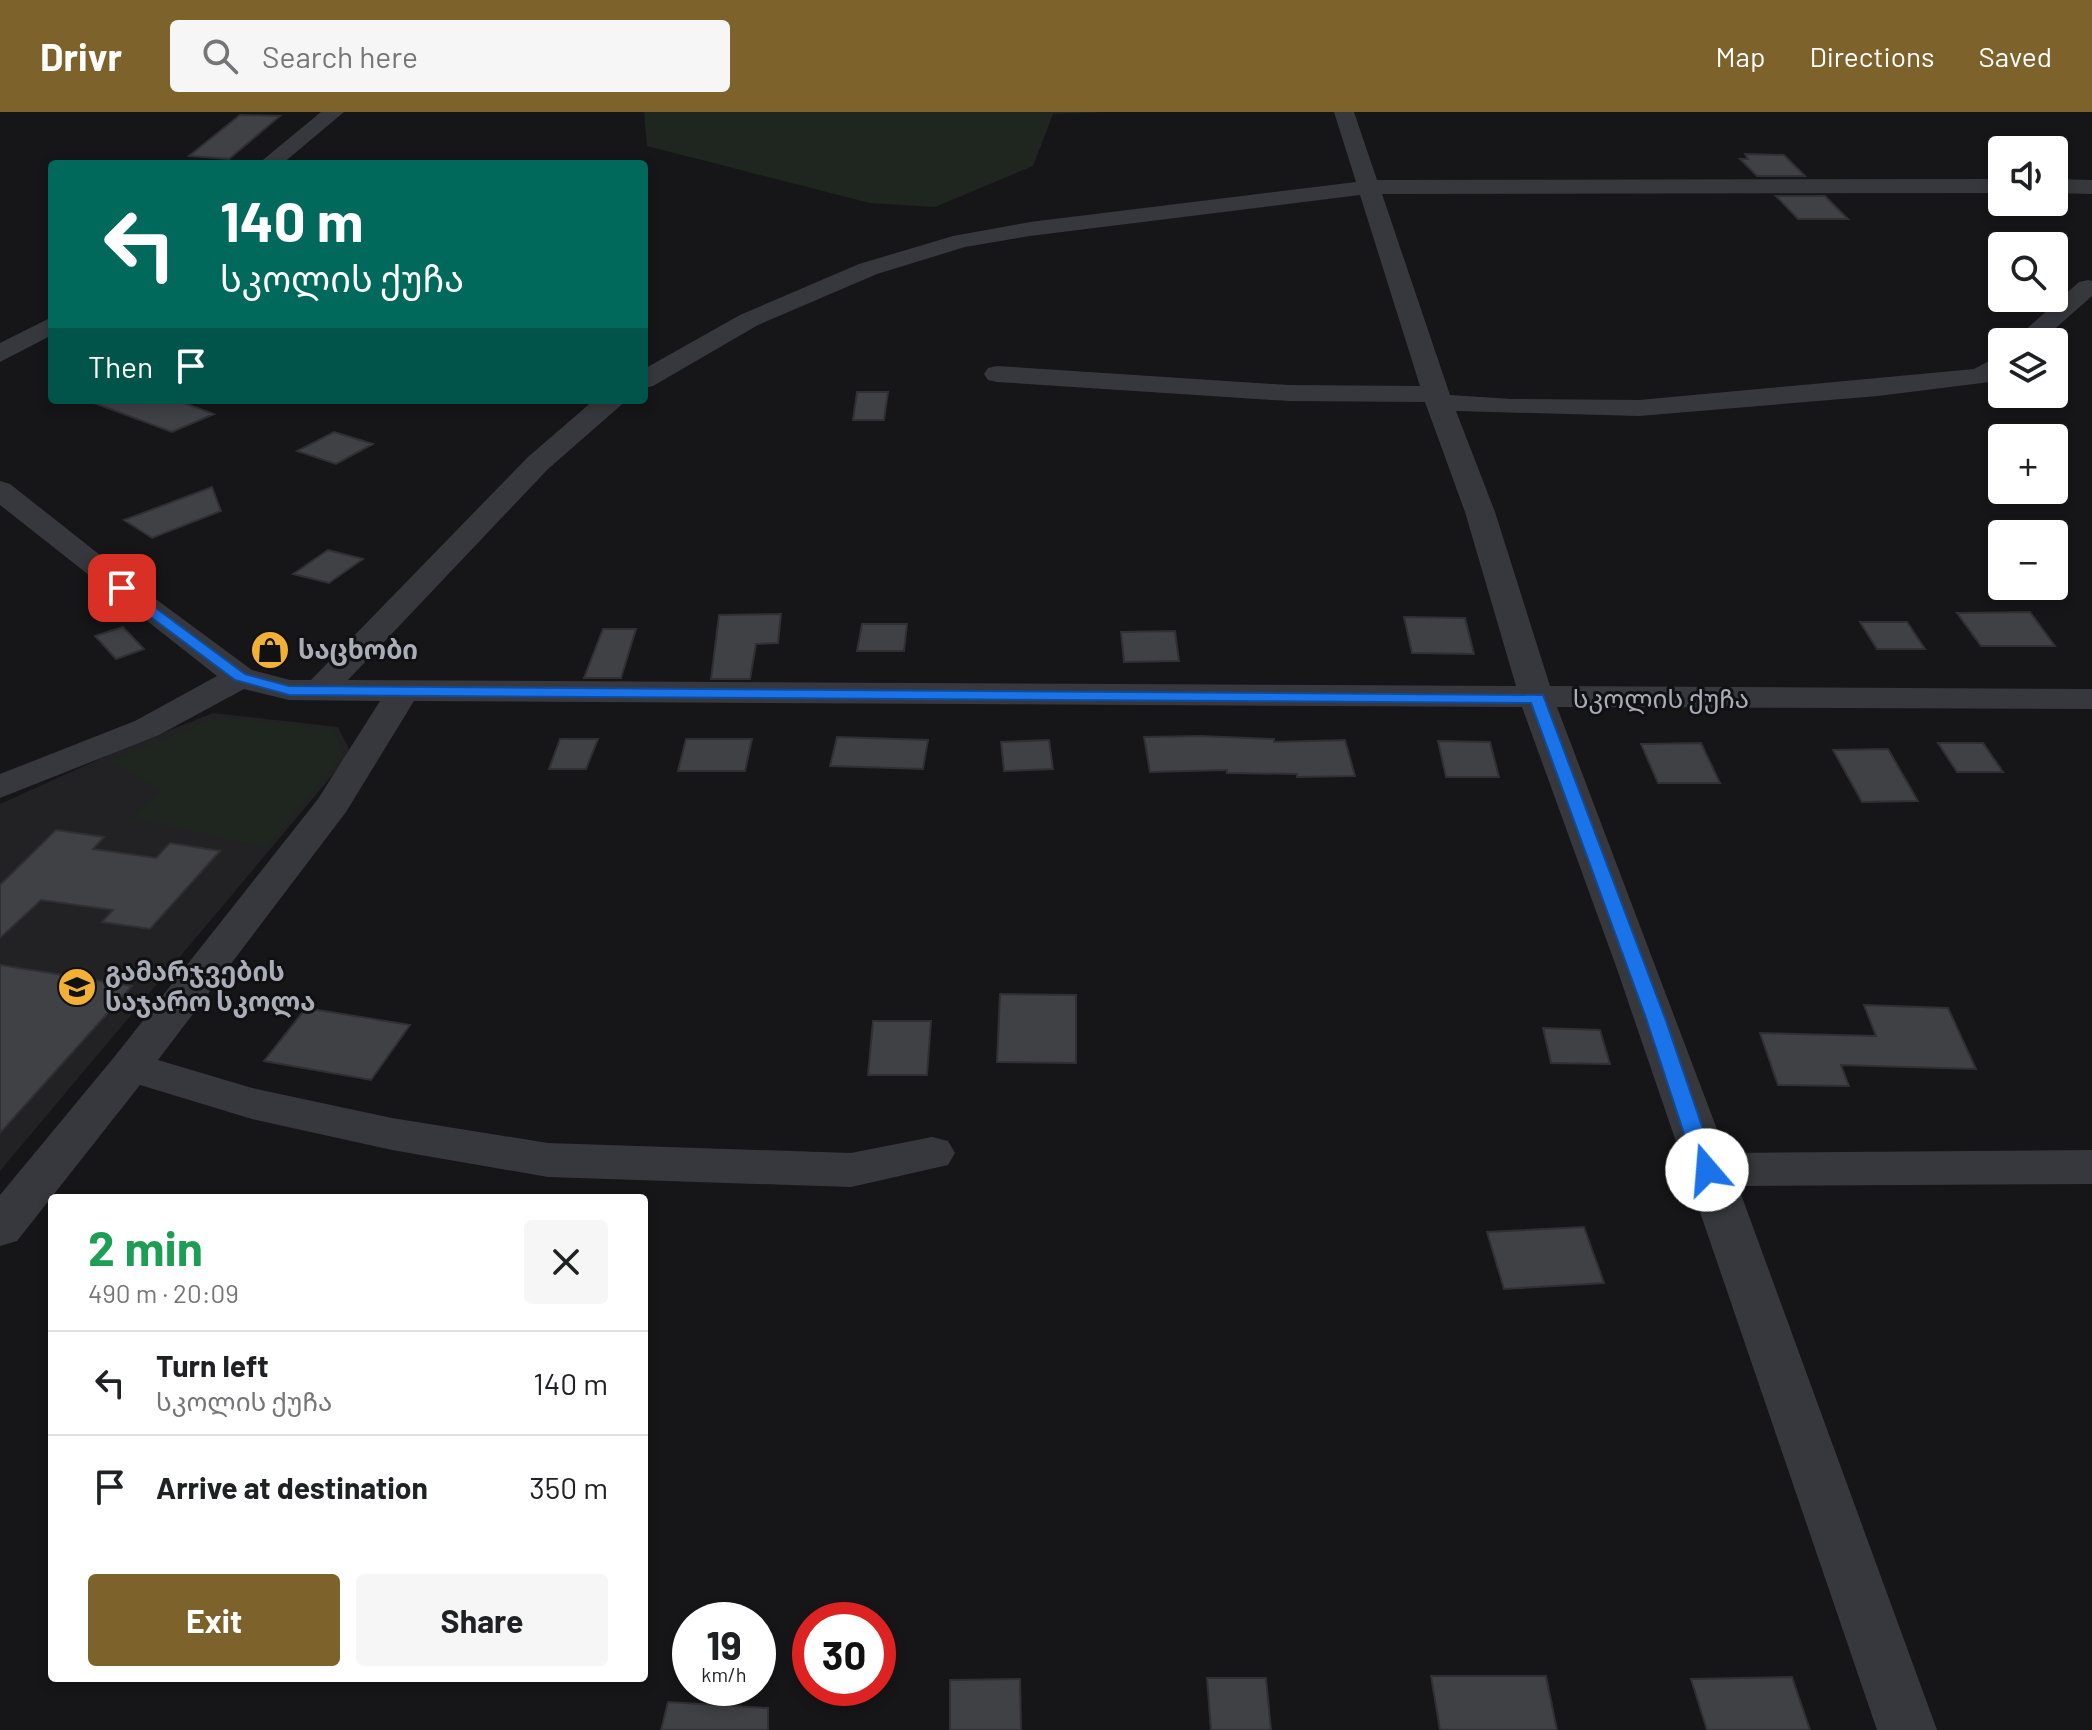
<!DOCTYPE html>
<html lang="en">
<head>
<meta charset="utf-8">
<style>
  body { margin:0; font-family:Barlow,"Noto Sans Georgian",sans-serif; background:#f6f6f6; color:#202124; height:100vh; display:flex; flex-direction:column; font-size:30px; white-space:nowrap }
  * { box-sizing:border-box; margin:0 }
  p { font-size:26px; color:#757577 }
  .icon { flex:none; width:44px; height:44px; fill:none; stroke:currentColor; stroke-width:2; stroke-linecap:round; stroke-linejoin:round }
  .map { position:relative; flex:1; overflow:hidden }
  .side { position:absolute; left:48px; top:1082px; width:600px; height:488px; display:flex; flex-direction:column; background:#fff; border-radius:8px; box-shadow:0 4px 12px #0003 }
  .side>* { flex:none }
  .guide { position:absolute; left:48px; top:48px; width:600px; height:244px; border-radius:8px; box-shadow:0 4px 12px #0003; background:#00695c; color:#fff; overflow:hidden }
  .buttons { position:absolute; left:1988px; top:24px; display:grid; gap:16px }
  .buttons a { display:grid; place-items:center; width:80px; height:80px; border-radius:8px; background:#fff; box-shadow:0 4px 12px #0003; font-size:40px }
  .speed { position:absolute; left:672px; top:1490px; display:flex; gap:16px; font-size:40px; font-weight:700; text-align:center }
  .speed>* { display:grid; place-content:center; width:104px; height:104px; border-radius:50%; background:#fff; box-shadow:0 4px 12px #0003; line-height:1 }
  .speed small { font-size:20px; font-weight:400 }
  .speed .limit { border:12px solid #d22; background:#fff; color:#111 }
  .pin { position:absolute; display:grid; place-items:center; width:68px; height:68px; color:#fff; margin:-34px; border-radius:16px; box-shadow:0 4px 12px #0006 }
  .me { position:absolute; width:88px; margin:-44px; rotate:342deg; stroke-linejoin:round; filter:drop-shadow(0 0 6px #0008) }
  .turn { display:flex; align-items:center; gap:28px; height:168px; padding:0 40px; font-size:36px }
  .turn .icon { width:104px; height:104px; stroke-width:2.5 }
  .turn b { display:block; font-size:56px; line-height:68px }
  .then { display:flex; align-items:center; height:76px; padding:0 40px; background:#0003; gap:16px; font-size:30px }
  .round { display:grid; place-items:center; flex:none; width:84px; height:84px; border-radius:8px; background:#f6f6f6 }
  .head { display:flex; align-items:center; justify-content:space-between; height:136px; padding:0 40px }
  h1 { font-size:48px; font-weight:700; line-height:60px; color:#1e9e55 }
  .button { display:flex; gap:16px; margin-top:auto; padding:16px 40px }
  .button a { flex:1; height:92px; border-radius:8px; background:#7e622b; color:#fff; font-size:32px; font-weight:700; line-height:92px; text-align:center }
  .button a+a { background:#f6f6f6; color:#202124 }
  ul { padding:0; list-style:none }
  li { display:flex; align-items:center; gap:24px; height:104px; padding:0 40px; border-top:2px solid #e0e0e0 }
  li div { flex:1 }
  li b { display:block; font-size:30px }
  li em { font-style:normal }
  header { display:flex; align-items:center; gap:48px; box-sizing:border-box; height:112px; padding:0 40px; background:#7e622b; color:#fff }
  header strong { font-size:38px }
  nav { display:flex; gap:44px; margin-inline-start:auto; font-size:28px }
  .search { width:560px; height:72px; background:#f6f6f6; display:flex; align-items:center; gap:20px; box-sizing:border-box; padding:0 28px; border-radius:8px; color:#757577; font-size:30px }
  .map>svg:first-child { display:block }
  .built { fill:#222225 }
  .green { fill:#1e261f }
  .building { fill:#404145; stroke:#303034; stroke-width:2 }
  .lines { fill:none; stroke-linecap:round; stroke-linejoin:round }
  .minor { fill:#37383d; fill-rule:evenodd }
  .route { fill:#1a73e8; stroke:#114b97; stroke-width:2 }
  .labels { text-anchor:middle; stroke-width:6; stroke-linejoin:round; paint-order:stroke }
  .poi-label { font-size:26px; font-weight:bold; fill:#a8adb8; stroke:#111113; text-anchor:start }
  .street-label { font-size:26px; fill:#a8adb8; stroke:#111113 }
</style>
</head>
<body>
<header>
<strong>Drivr</strong>
<div class="search"><svg class="icon" aria-label="search" viewBox="0 0 24 24"><circle cx="10" cy="10" r="6"/><path d="M15 15l6 6"/></svg>Search here</div>
<nav><a>Map</a><a>Directions</a><a>Saved</a></nav>
</header>
<div class="map">
<svg width="2092" height="1618" viewBox="0 0 2092 1618">
  <rect width="100%" height="100%" fill="#161618"/>
  <!-- built -->
  <path class="built" d="M213 601 338 615 351 641 0 1059V692L122 637Z"/>
  <!-- green -->
  <path class="green" d="M644 0H1105L1053 2 1033 54 935 95 870 91 647 34Z
    M217 605 334 616 343 644 266 736 132 706 162 679 109 649Z"/>
  <!-- building -->
  <path class="building" d="M240 3 280 4 229 47 189 44Z
    M1745 42 1784 43 1805 64H1757L1740 47H1748Z
    M1776 84H1825L1848 107H1798Z
    M857 280H888L884 308H853Z
    M94 288H176L214 302 172 320 94 291Z
    M334 320 373 332 336 352 297 339Z
    M212 375 221 399 152 426 124 408Z
    M328 438 363 447 329 471 293 462Z
    M2030 500 2055 534H1981L1957 501Z
    M781 502 778 531 756 532 750 567H711L719 503Z
    M1404 505 1465 506 1474 542 1412 541Z
    M1860 510H1907L1925 537H1877Z
    M862 512H907L904 539H857Z
    M123 515 144 537 116 547 95 524Z
    M603 517H636L621 566H584Z
    M1175 519 1179 549 1124 550 1121 520Z
    M1200 624 1274 627V630L1345 628 1355 664 1297 665V662L1227 661V658L1150 660 1144 625Z
    M837 625 928 628 923 657 830 654Z
    M560 627H598L586 657H549Z
    M686 627H752L745 659H678Z
    M1049 628 1053 657 1004 659 1001 630Z
    M1438 629 1490 630 1499 665H1446Z
    M1701 631 1720 671H1658L1641 632Z
    M1938 631H1983L2003 660H1957Z
    M1888 637 1918 689 1862 690 1833 638Z
    M56 718 104 725 93 737 156 746 170 731 220 739 150 817 102 810 113 798 41 788 0 826V773Z
    M0 853 132 874 0 1021Z
    M1000 882 1076 883V951L997 950Z
    M1864 893 1948 896 1976 957 1841 953 1849 974 1778 973 1760 921 1876 924Z
    M306 896 410 913 371 968 264 949Z
    M873 909H931L927 963H868Z
    M1543 916 1600 918 1610 952 1551 951Z
    M1584 1115 1604 1171 1504 1177 1487 1120Z
    M1431 1564H1546L1557 1618H1440Z
    M1792 1565 1810 1618H1707L1691 1567Z
    M1207 1566H1266L1271 1618H1211Z
    M1020 1567 1021 1618H950V1568Z
    M668 1590 768 1596V1618H661Z"/>
  <g class="lines">
    <!-- minor -->
    <path class="minor" d="M321 0H344L282 52H258Z
      M1334 0H1354L1377 68 2002 67V81L1382 82 1450 283 1512 287 1639 288 1974 257 2002 242V262L1990 270 1878 284 1639 304 1456 299 1495 400 1550 574 2092 577V597L1557 595 1726 1041 2092 1038V1072L1738 1074 1937 1618H1877L1617 857 1522 595 414 589 346 700 158 948 252 976 392 1006 548 1031 851 1041 932 1025 948 1029 955 1041 948 1053 851 1075 548 1065 392 1038 252 1007 140 973 17 1129 0 1134V1083L115 944 318 687 380 589 289 588 244 577 159 623 0 686V662L135 609 217 564 0 393V369L10 372 157 488 252 558 290 568H311L528 345 594 288H627L548 357 348 568 1516 574 1465 400 1425 290 1289 289 997 270 988 268 984 262 988 256 997 254 1289 273 1420 274 1360 83 1030 124 965 135 877 162 758 213 653 274 644 276V257L740 203 859 152 953 124 1030 110 1356 70Z
      M2054 67 2092 68V82L2054 81Z
      M2088 168 2092 169V184L2040 230H2012L2079 170Z
      M52 205V223L0 250V231Z"/>
  </g>
  <!-- route -->
  <path class="route" d="M122 471 245 562 289 574 1543 583 1665 906 1717 1058 1714 1063H1699L1696 1058 1646 906 1531 591 289 583 235 568 116 479V473Z"/>
  <!-- icons -->
  <defs>
    <symbol id="shop-disc" viewBox="-11 -11 22 22"><circle r="9.5" fill="#f2b134" stroke="#111113"/><path d="M-5-2.5h2.3a2.7 3.5 0 0 1 5.4 0H5L5.5 6h-11ZM-1.5-2.5h3a1.5 2.3 0 0 0-3 0Z" fill="#111"/></symbol>
    <symbol id="school-disc" viewBox="-11 -11 22 22"><circle r="9.5" fill="#f2b134" stroke="#111113"/><path d="M0-5L7-2L0 1L-7-2ZM-4 1L0 2.5L4 1V4Q0 6-4 4Z" fill="#111"/></symbol>
  </defs>
  <g fill-rule="evenodd">
    <use href="#shop-disc" x="248" y="516" width="44" height="44"/>
    <use href="#school-disc" x="55" y="853" width="44" height="44"/>
  </g>
  <g class="labels">
    <!-- poi labels -->
    <g class="poi-label">
      <text x="298" y="547">საცხობი</text>
      <text x="105" y="869">გამარჯვების<tspan x="105" dy="30">საჯარო სკოლა</tspan></text>
    </g>
    <!-- street labels -->
    <g class="street-label">
      <text x="1661" y="596">სკოლის ქუჩა</text>
    </g>
  </g>
</svg>
<div class="buttons">
<a><svg class="icon" aria-label="sound" viewBox="0 0 24 24"><path d="M4 9h4l5-4v14l-5-4H4zM17 9q2 3 0 6"/></svg></a>
<a><svg class="icon" aria-label="search" viewBox="0 0 24 24"><circle cx="10" cy="10" r="6"/><path d="M15 15l6 6"/></svg></a>
<a><svg class="icon" aria-label="layers" viewBox="0 0 24 24"><path d="M12 4l9 5-9 5-9-5zM3 14l9 5 9-5"/></svg></a>
<a>+</a>
<a>−</a>
</div>
<div class="speed"><div>19<small>km/h</small></div><div class="limit">30</div></div>
<div class="pin" style="left:122px;top:476px;background:#d93025"><svg class="icon" aria-label="arrive" viewBox="0 0 24 24"><path d="M6 21V4h12l-3 4 3 4H6"/></svg></div>
<svg class="me" style="left:1707px;top:1058px" viewBox="-20 -20 40 40"><circle r="19" fill="#fff"/><path d="M0-13L10 11 0 6-10 11z" fill="#1a73e8"/></svg>
<div class="guide">
<div class="turn"><svg class="icon" aria-label="left" viewBox="0 0 24 24"><path d="M17 20v-9H6M10 6l-5 5 5 5"/></svg><div><b>140 m</b>სკოლის ქუჩა</div></div>
<div class="then">Then<svg class="icon" aria-label="arrive" viewBox="0 0 24 24"><path d="M6 21V4h12l-3 4 3 4H6"/></svg></div>
</div>
<section class="side">
<div class="head"><div><h1>2 min</h1><p>490 m · 20:09</p></div><a class="round"><svg class="icon" aria-label="close" viewBox="0 0 24 24"><path d="M6 6l12 12M18 6L6 18"/></svg></a></div>
<ul>
<li><svg class="icon" aria-label="left" viewBox="0 0 24 24"><path d="M17 20v-9H6M10 6l-5 5 5 5"/></svg><div><b>Turn left</b><p>სკოლის ქუჩა</p></div><em>140 m</em></li>
<li><svg class="icon" aria-label="arrive" viewBox="0 0 24 24"><path d="M6 21V4h12l-3 4 3 4H6"/></svg><div><b>Arrive at destination</b></div><em>350 m</em></li>
</ul>
<div class="button"><a>Exit</a><a>Share</a></div>
</section>
</div>
</body>
</html>
